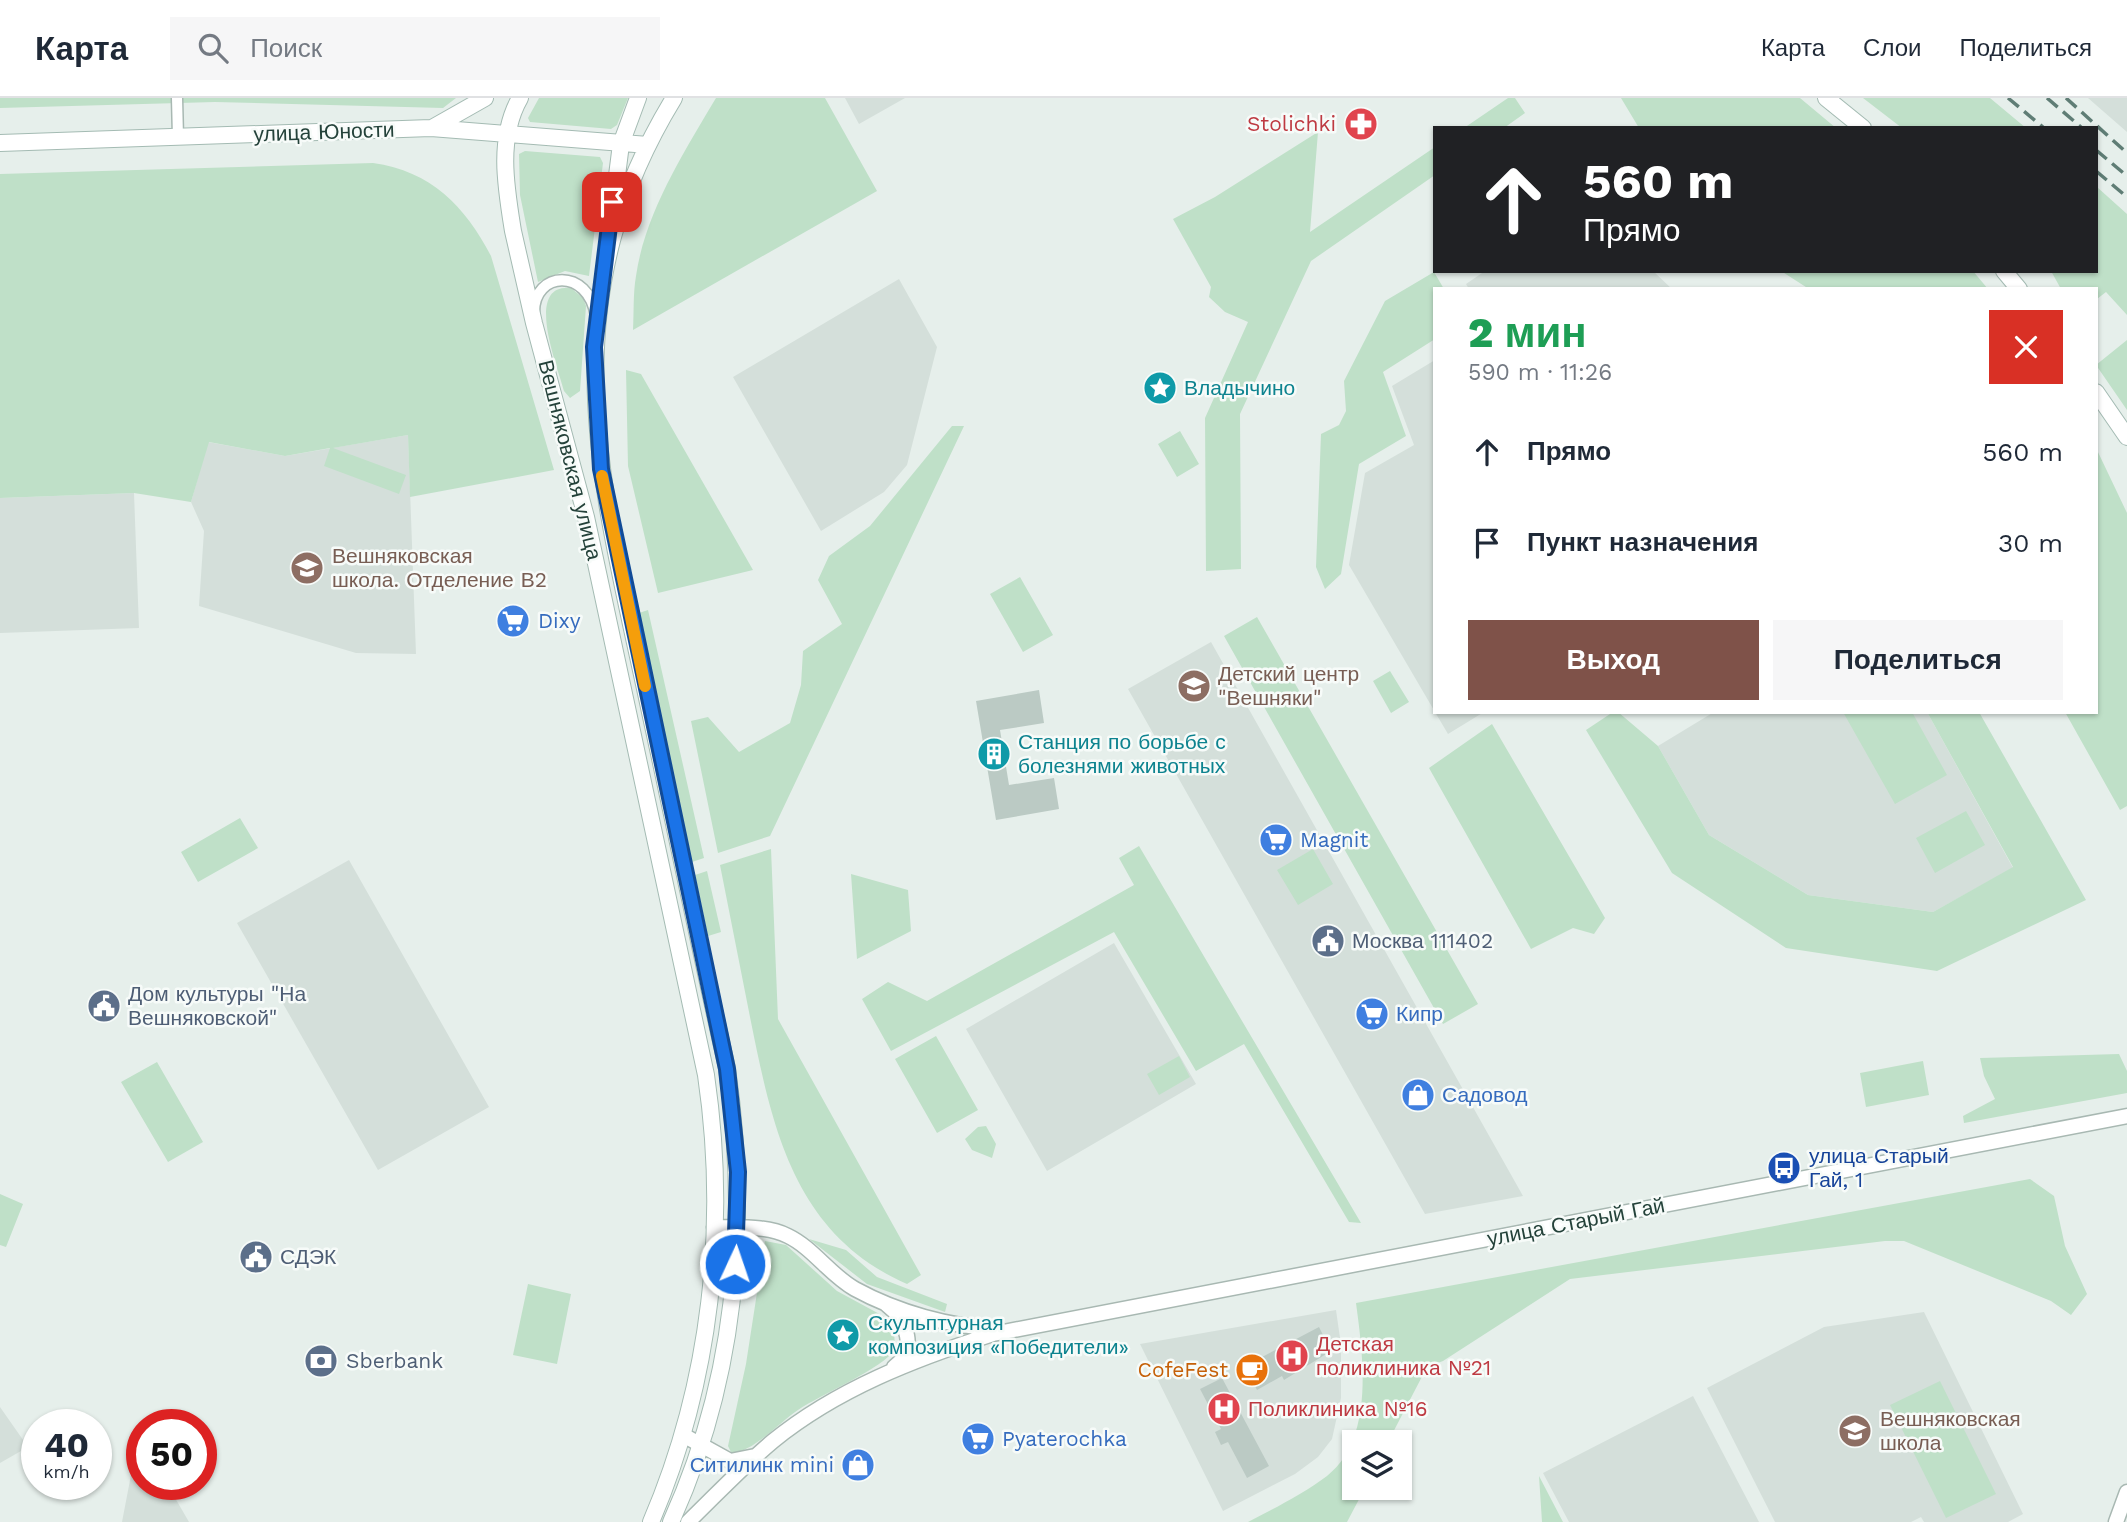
<!DOCTYPE html>
<html lang="ru">
<head>
<meta charset="utf-8">
<style>
  body { margin:0; font-family:"Work Sans",sans-serif; background:#f6f6f7; color:#1f2937; height:100vh; display:flex; flex-direction:column; font-size:26px; white-space:nowrap }
  * { box-sizing:border-box; margin:0 }
  p { font-size:23px; color:#747a83 }
  .icon { flex:none; width:38px; height:38px; fill:none; stroke:currentColor; stroke-width:2; stroke-linecap:round; stroke-linejoin:round }
  .map { position:relative; flex:1; overflow:hidden }
  .side { position:absolute; left:1433px; top:189px; width:665px; height:427px; display:flex; flex-direction:column; background:#fff; border-radius:0px; box-shadow:0 2px 5px #0004 }
  .side>* { flex:none }
  .top-card { position:absolute; left:1433px; top:28px; width:665px; height:147px; border-radius:0px; box-shadow:0 2px 5px #0004; background:#202124; color:#fff; overflow:hidden }
  .controls { position:absolute; left:1342px; top:1332px; display:grid; gap:14px }
  .controls a { display:grid; place-items:center; width:70px; height:70px; border-radius:0px; background:#fff; box-shadow:0 2px 5px #0004; font-size:35px }
  .speed { position:absolute; left:21px; top:1311px; display:flex; gap:14px; font-size:35px; font-weight:700; text-align:center }
  .speed>* { display:grid; place-content:center; width:91px; height:91px; border-radius:50%; background:#fff; box-shadow:0 2px 5px #0004; line-height:1 }
  .speed small { font-size:18px; font-weight:400 }
  .speed .limit { border:10px solid #d22; background:#fff; color:#111 }
  .pin { position:absolute; display:grid; place-items:center; width:60px; height:60px; color:#fff; margin:-30px; border-radius:14px; box-shadow:0 4px 10px #0006 }
  .me { position:absolute; width:77px; margin:-38px; rotate:3deg; stroke-linejoin:round; filter:drop-shadow(0 0 5px #0008) }
  .turn { display:flex; align-items:center; gap:24px; height:147px; padding:0 35px; font-size:32px }
  .turn .icon { width:91px; height:91px; stroke-width:2.5 }
  .turn b { display:block; font-size:49px; line-height:60px }
  .round { display:grid; place-items:center; flex:none; width:74px; height:74px; border-radius:0px; background:#f6f6f7 }
  .headline { display:flex; align-items:center; justify-content:space-between; height:119px; padding:0 35px }
  h1 { font-size:42px; font-weight:800; line-height:52px; color:#1e9e55 }
  .primary-button { display:flex; gap:14px; margin-top:auto; padding:14px 35px }
  .primary-button a { flex:1; height:80px; border-radius:0px; background:#7f5249; color:#fff; font-size:28px; font-weight:800; line-height:80px; text-align:center }
  .primary-button a+a { background:#f6f6f7; color:#1f2937 }
  ul { padding:0; list-style:none }
  li { display:flex; align-items:center; gap:21px; height:91px; padding:0 35px }
  li div { flex:1 }
  li b { display:block; font-size:26px }
  li em { font-style:normal }
  header { display:flex; align-items:center; gap:42px; box-sizing:border-box; height:98px; padding:0 35px; background:#fff; border-bottom:2px solid #e0e1e3 }
  header strong { font-size:33px }
  nav { display:flex; gap:38px; margin-inline-start:auto; font-size:24px }
  .search { width:490px; height:63px; background:#f6f6f7; display:flex; align-items:center; gap:18px; box-sizing:border-box; padding:0 24px; border-radius:0px; color:#747a83; font-size:26px }
  .map>svg:first-child { display:block }
  .built { fill:#d4dfda }
  .green { fill:#bfe0c8 }
  .building { fill:#bbcac4 }
  .lines { fill:none; stroke-linecap:round; stroke-linejoin:round }
  .minor-casing { stroke:#a8b8b2; stroke-width:13 }
  .tertiary-casing { stroke:#a8b8b2; stroke-width:17 }
  .secondary-casing { stroke:#a4bbb3; stroke-width:18 }
  .minor { stroke:#fff; stroke-width:10 }
  .tertiary { stroke:#fff; stroke-width:14 }
  .secondary { stroke:#fff; stroke-width:16 }
  .rail { stroke:#5f7d75; stroke-width:3.5; stroke-dasharray:14 7; stroke-linecap:butt }
  .route-casing { stroke:#114b97; stroke-width:18 }
  .route { stroke:#1a73e8; stroke-width:12 }
  .slow { stroke:#f59e0b; stroke-width:12 }
  .labels { text-anchor:middle; stroke-width:5; stroke-linejoin:round; paint-order:stroke }
  .health-label { font-size:21px; fill:#be3a42; stroke:#f7fbf9; text-anchor:start }
  .street-label { font-size:21px; fill:#24423a; stroke:#f7fbf9 }
  .culture-label { font-size:21px; fill:#0d838f; stroke:#f7fbf9; text-anchor:start }
  .education-label { font-size:21px; fill:#785e54; stroke:#f7fbf9; text-anchor:start }
  .shop-label { font-size:21px; fill:#366cbe; stroke:#f7fbf9; text-anchor:start }
  .service-label { font-size:21px; fill:#4e5e75; stroke:#f7fbf9; text-anchor:start }
  .transit-label { font-size:21px; fill:#164399; stroke:#f7fbf9; text-anchor:start }
  .food-label { font-size:21px; fill:#c56008; stroke:#f7fbf9; text-anchor:end }
</style>
</head>
<body>
<header>
<strong>Карта</strong>
<div class="search"><svg class="icon" aria-label="search" viewBox="0 0 24 24"><circle cx="10" cy="10" r="6"/><path d="M15 15l6 6"/></svg>Поиск</div>
<nav><a>Карта</a><a>Слои</a><a>Поделиться</a></nav>
</header>
<div class="map">
<svg width="2127" height="1424" viewBox="0 0 2127 1424">
  <rect width="100%" height="100%" fill="#e6efeb"/>
  <!-- built -->
  <path class="built" d="M845 0H905L859 26Z
    M2088 0H2127V34Z
    M1485 173H1653L1672 191H1469L1466 186Z
    M899 181 937 249 907 367 884 394 821 433 733 279Z
    M1435 262V614L1349 467 1365 375 1414 347 1392 288Z
    M408 337 416 556 356 555 199 508 204 433 191 404 208 344 285 358Z
    M134 395 139 530 0 535V400Z
    M1211 544 1523 1098 1425 1116 1128 591Z
    M1435 614H1484L1448 636Z
    M1714 614H1927L2013 770 1933 814 1808 797 1709 737 1658 648Z
    M349 762 489 1009 378 1072 237 825Z
    M1114 845 1196 986 1047 1073 966 931Z
    M1336 1212 1341 1247V1300L1332 1341 1318 1359 1295 1376 1223 1413 1140 1246Z
    M1924 1214 2023 1416 2008 1424H1924L1921 1419 1911 1424H1775L1707 1290 1824 1229Z
    M1693 1298 1759 1424H1569L1543 1375Z
    M0 1309 28 1349 0 1365Z
    M142 1372V1386H167L189 1424H122L131 1377Z"/>
  <!-- green -->
  <path class="green" d="M0 0H456L443 10 215 4 0 10Z
    M539 0H628L617 27 611 31 530 24 528 20Z
    M716 0H825L877 93 633 232C634 214 633 195 636 178 645 115 684 54 716 0Z
    M1508 0H1515L1525 15 1504 30H1464Z
    M1621 0H1800L1836 30H1639Z
    M1863 0H1990L2026 30H1902Z
    M1318 34 1310 134 1435 49V77L1311 163 1240 316 1241 471 1206 473 1205 320 1248 224 1225 214 1209 199 1211 189 1173 121 1215 99Z
    M525 53 600 59 603 65 589 178 565 173 538 184 520 97 519 56Z
    M373 65C431 73 465 108 491 158L554 372 410 399 408 337 333 350 406 377 399 396 324 368 330 350 285 358 209 344 191 404 134 395 0 400V76Z
    M2097 89 2127 116V217L2106 194 2097 201 2096 191H2061L2051 173H2096Z
    M1781 173H1973L1988 191H1809Z
    M1434 174 1444 191H1435V241L1383 274 1406 338 1359 366 1341 476 1325 491 1316 469 1321 336 1339 327 1346 313 1344 283 1385 203Z
    M571 190 583 200 586 208 580 293 570 300 564 293C558 269 523 185 571 190Z
    M2127 242V312L2096 267Z
    M626 272 641 276 753 472 658 495 628 368Z
    M952 328H964L770 738 718 755 691 623 708 619 739 654 790 625 801 587 803 553 842 526 818 482 829 458 870 428Z
    M1180 333 1199 366 1177 379 1158 346Z
    M2097 352 2127 415V708L2120 712 2065 614H2096Z
    M1020 479 1053 537 1023 554 990 496Z
    M648 512 704 760 692 764 639 515Z
    M1257 519 1478 906 1443 926 1224 538Z
    M1390 573 1409 604 1391 615 1373 583Z
    M1613 614H1618L1658 648 1709 737 1808 797 1933 814 2013 769 1927 614H1979L2086 802 1937 873 1786 850 1672 775 1586 632Z
    M1843 614H1912L1947 677 1895 706Z
    M1492 626 1605 820 1594 836 1573 830 1531 851 1429 670Z
    M1966 713 1985 747 1935 775 1916 740Z
    M240 720 258 750 198 784 181 754Z
    M1139 748 1361 1125 1349 1124 1244 946 1196 973 1114 834 891 953 862 901 888 884 927 903 1134 787 1119 760Z
    M771 751 778 921 921 1177 907 1186C793 1136 772 1028 750 919 740 868 730 818 720 767Z
    M1313 751 1333 786 1298 807 1277 772Z
    M707 773 721 834 708 838 695 777Z
    M851 776 908 792 911 833 857 861Z
    M936 938 978 1012 937 1035 895 961Z
    M2119 956 2127 973V995L1964 1025 1963 1018 1995 1001 1984 978 1980 960Z
    M1179 958 1190 979 1159 997 1147 976Z
    M1923 963 1929 997 1866 1009 1860 975Z
    M157 964 203 1044 168 1064 121 984Z
    M986 1028 996 1046 992 1060 972 1052 965 1041 978 1029Z
    M2030 1081 2054 1098 2065 1148 2087 1196 2071 1217 2051 1203 1904 1143H1885L1570 1181 1443 1263 1427 1269 1388 1344H1354V1390H1365L1347 1424H1248C1275 1410 1303 1396 1327 1378 1375 1340 1363 1258 1356 1205Z
    M0 1096 23 1106 6 1149 0 1147Z
    M809 1141 846 1152 877 1179 947 1206 945 1214 867 1186Z
    M765 1143 786 1147 837 1193 885 1219 894 1232 895 1251C884 1270 820 1297 798 1312 781 1323 749 1358 731 1354L728 1348 746 1266Z
    M528 1186 571 1196 557 1266 513 1257Z
    M1940 1283 1996 1396 1946 1420 1890 1307Z
    M1539 1378 1563 1424H1542Z"/>
  <!-- building -->
  <path class="building" d="M1039 592 1044 625 1000 632 1009 687 1054 680 1059 711 996 722 976 603Z
    M1319 1229 1331 1253 1284 1282 1282 1278 1257 1292 1245 1268Z
    M1222 1280 1269 1368 1247 1380 1228 1344 1221 1347 1215 1334 1221 1331 1200 1291Z"/>
  <g class="lines">
    <defs>
      <path id="minor" d="M177 0 178 39
        M534 214C534 173 588 169 596 218"/>
      <path id="tertiary" d="M714 1129C738 1130 766 1127 788 1138 813 1150 830 1177 855 1191 897 1214 950 1229 999 1231
        M887 1207C907 1222 918 1253 894 1269
        M683 1337 730 1363 755 1358
        M688 1424C716 1397 743 1368 773 1343 837 1291 915 1261 993 1236L2127 1018
        M2116 1424 2127 1394"/>
      <path id="secondary" d="M520 0C497 40 506 90 513 133L534 225 586 419 706 977C728 1127 711 1284 651 1424
        M1826 0 1863 30
        M432 30 485 0
        M0 45 431 30 648 47
        M611 125 621 46 638 0
        M2004 173 2019 191
        M2096 294 2127 339
        M671 1424C736 1281 749 1125 727 970 700 852 676 733 650 614 603 391 545 211 674 0"/>
    </defs>
    <!-- minor casing -->
    <use href="#minor" class="minor-casing"/>
    <!-- tertiary casing -->
    <use href="#tertiary" class="tertiary-casing"/>
    <!-- secondary casing -->
    <use href="#secondary" class="secondary-casing"/>
    <!-- minor -->
    <use href="#minor" class="minor"/>
    <!-- tertiary -->
    <use href="#tertiary" class="tertiary"/>
    <!-- secondary -->
    <use href="#secondary" class="secondary"/>
    <!-- rail -->
    <path class="rail" d="M2008 0 2044 30
      M2047 0 2082 30
      M2066 0 2127 55
      M2096 52 2127 78
      M2096 73 2127 99"/>
  </g>
  <g class="lines">
    <defs>
      <path id="route" d="M612 104 594 249 601 371 727 971 738 1074 735 1166"/>
    </defs>
    <!-- route casing -->
    <use href="#route" class="route-casing"/>
    <!-- route -->
    <use href="#route" class="route"/>
    <!-- slow -->
    <path class="slow" d="M602 378 645 588"/>
  </g>
  <!-- icons -->
  <defs>
    <symbol id="pharmacy-disc" viewBox="-11 -11 22 22"><circle r="9.5" fill="#e0444e" stroke="#f7fbf9"/><path d="M-2-6h4v4h4v4h-4v4h-4v-4h-4v-4h4Z" fill="#fff"/></symbol>
    <symbol id="sight-disc" viewBox="-11 -11 22 22"><circle r="9.5" fill="#0f9aa8" stroke="#f7fbf9"/><path d="M0-6L1.8-2.2L6-1.7L2.9 1.2L3.7 5.4L0 3.3L-3.7 5.4L-2.9 1.2L-6-1.7L-1.8-2.2Z" fill="#fff"/></symbol>
    <symbol id="school-disc" viewBox="-11 -11 22 22"><circle r="9.5" fill="#8d6e63" stroke="#f7fbf9"/><path d="M0-5L7-2L0 1L-7-2ZM-4 1L0 2.5L4 1V4Q0 6-4 4Z" fill="#fff"/></symbol>
    <symbol id="supermarket-disc" viewBox="-11 -11 22 22"><circle r="9.5" fill="#3f7fe0" stroke="#f7fbf9"/><path d="M-6-5.5h2.5l.6 2H6L4.5 2H-2.5L-4.4-4H-6ZM-1.5 3.2a1.3 1.3 0 1 0 .1 0ZM3 3.2a1.3 1.3 0 1 0 .1 0Z" fill="#fff"/></symbol>
    <symbol id="building-disc" viewBox="-11 -11 22 22"><circle r="9.5" fill="#0f9aa8" stroke="#f7fbf9"/><path d="M-4-6H4V6H1V3H-1V6H-4ZM-2.5-4.3h1.7v1.8h-1.7ZM.8-4.3h1.7v1.8H.8ZM-2.5-1h1.7V.8h-1.7ZM.8-1h1.7V.8H.8Z" fill="#fff"/></symbol>
    <symbol id="civic-disc" viewBox="-11 -11 22 22"><circle r="9.5" fill="#5c6f8a" stroke="#f7fbf9"/><path d="M-.6-6.5H3V-4.5H.6V-3L4-1V1h2V6H-6V1h2V-1L-.6-3ZM-1.2 2.5V6h2.4V2.5Z" fill="#fff"/></symbol>
    <symbol id="shop-disc" viewBox="-11 -11 22 22"><circle r="9.5" fill="#3f7fe0" stroke="#f7fbf9"/><path d="M-5-2.5h2.3a2.7 3.5 0 0 1 5.4 0H5L5.5 6h-11ZM-1.5-2.5h3a1.5 2.3 0 0 0-3 0Z" fill="#fff"/></symbol>
    <symbol id="bus-disc" viewBox="-11 -11 22 22"><circle r="9.5" fill="#1a4fb4" stroke="#f7fbf9"/><path d="M-5-6H5V4H4V6H2V4H-2V6H-4V4H-5ZM-3.5-4V0h7V-4ZM-3.5 1.2v1.5H-2V1.2ZM2 1.2v1.5H3.5V1.2Z" fill="#fff"/></symbol>
    <symbol id="hospital-disc" viewBox="-11 -11 22 22"><circle r="9.5" fill="#e0444e" stroke="#f7fbf9"/><path d="M-5-5h3v3.5h4V-5h3V5h-3V1.5h-4V5h-3Z" fill="#fff"/></symbol>
    <symbol id="bank-disc" viewBox="-11 -11 22 22"><circle r="9.5" fill="#5c6f8a" stroke="#f7fbf9"/><path d="M-6-4H6V4H-6ZM0-2.3a2.3 2.3 0 1 0 0 4.6a2.3 2.3 0 1 0 0-4.6Z" fill="#fff"/></symbol>
    <symbol id="cafe-disc" viewBox="-11 -11 22 22"><circle r="9.5" fill="#e8710a" stroke="#f7fbf9"/><path d="M-5.5-4.5H6V0H3Q3 3.5 0 3.5H-2.5Q-5.5 3.5-5.5 0ZM3-3.2v2h1.7v-2ZM-6 4.5H4V6H-6Z" fill="#fff"/></symbol>
  </defs>
  <g fill-rule="evenodd">
    <use href="#pharmacy-disc" x="1342" y="7" width="38" height="38"/>
    <use href="#sight-disc" x="1141" y="271" width="38" height="38"/>
    <use href="#school-disc" x="288" y="451" width="38" height="38"/>
    <use href="#supermarket-disc" x="494" y="504" width="38" height="38"/>
    <use href="#school-disc" x="1175" y="569" width="38" height="38"/>
    <use href="#building-disc" x="975" y="637" width="38" height="38"/>
    <use href="#supermarket-disc" x="1257" y="723" width="38" height="38"/>
    <use href="#civic-disc" x="1309" y="824" width="38" height="38"/>
    <use href="#civic-disc" x="85" y="889" width="38" height="38"/>
    <use href="#supermarket-disc" x="1353" y="897" width="38" height="38"/>
    <use href="#shop-disc" x="1399" y="978" width="38" height="38"/>
    <use href="#bus-disc" x="1765" y="1051" width="38" height="38"/>
    <use href="#civic-disc" x="237" y="1140" width="38" height="38"/>
    <use href="#sight-disc" x="824" y="1218" width="38" height="38"/>
    <use href="#hospital-disc" x="1273" y="1239" width="38" height="38"/>
    <use href="#bank-disc" x="302" y="1244" width="38" height="38"/>
    <use href="#cafe-disc" x="1233" y="1253" width="38" height="38"/>
    <use href="#hospital-disc" x="1205" y="1292" width="38" height="38"/>
    <use href="#school-disc" x="1836" y="1314" width="38" height="38"/>
    <use href="#supermarket-disc" x="959" y="1322" width="38" height="38"/>
    <use href="#shop-disc" x="839" y="1348" width="38" height="38"/>
  </g>
  <g class="labels">
    <!-- health labels -->
    <g class="health-label">
      <text x="1336" y="33" text-anchor="end">Stolichki</text>
      <text x="1316" y="1253">Детская<tspan x="1316" dy="24">поликлиника №21</tspan></text>
      <text x="1248" y="1318">Поликлиника №16</text>
    </g>
    <!-- street labels -->
    <g class="street-label">
      <text transform="translate(324 34) rotate(-2)" y="7">улица Юности</text>
      <text transform="translate(570 362) rotate(76)" y="7">Вешняковская улица</text>
      <text transform="translate(1576 1124) rotate(-11)" y="7">улица Старый Гай</text>
    </g>
    <!-- culture labels -->
    <g class="culture-label">
      <text x="1184" y="297">Владычино</text>
      <text x="1018" y="651">Станция по борьбе с<tspan x="1018" dy="24">болезнями животных</tspan></text>
      <text x="868" y="1232">Скульптурная<tspan x="868" dy="24">композиция «Победители»</tspan></text>
    </g>
    <!-- education labels -->
    <g class="education-label">
      <text x="332" y="465">Вешняковская<tspan x="332" dy="24">школа. Отделение В2</tspan></text>
      <text x="1218" y="583">Детский центр<tspan x="1218" dy="24">"Вешняки"</tspan></text>
      <text x="1880" y="1328">Вешняковская<tspan x="1880" dy="24">школа</tspan></text>
    </g>
    <!-- shop labels -->
    <g class="shop-label">
      <text x="538" y="530">Dixy</text>
      <text x="1300" y="749">Magnit</text>
      <text x="1396" y="923">Кипр</text>
      <text x="1442" y="1004">Садовод</text>
      <text x="1002" y="1348">Pyaterochka</text>
      <text x="834" y="1374" text-anchor="end">Ситилинк mini</text>
    </g>
    <!-- service labels -->
    <g class="service-label">
      <text x="1352" y="850">Москва 111402</text>
      <text x="128" y="903">Дом культуры "На<tspan x="128" dy="24">Вешняковской"</tspan></text>
      <text x="280" y="1166">СДЭК</text>
      <text x="346" y="1270">Sberbank</text>
    </g>
    <!-- transit labels -->
    <g class="transit-label">
      <text x="1809" y="1065">улица Старый<tspan x="1809" dy="24">Гай, 1</tspan></text>
    </g>
    <!-- food labels -->
    <g class="food-label">
      <text x="1228" y="1279">CofeFest</text>
    </g>
  </g>
</svg>
<div class="controls">
<a><svg class="icon" aria-label="layers" viewBox="0 0 24 24"><path d="M12 4l9 5-9 5-9-5zM3 14l9 5 9-5"/></svg></a>
</div>
<div class="speed"><div>40<small>km/h</small></div><div class="limit">50</div></div>
<div class="pin" style="left:612px;top:104px;background:#d93025"><svg class="icon" aria-label="arrive" viewBox="0 0 24 24"><path d="M6 21V4h12l-3 4 3 4H6"/></svg></div>
<svg class="me" style="left:735px;top:1166px" viewBox="-20 -20 40 40"><circle r="17" fill="#1a73e8" stroke="#fff" stroke-width="3"/><path d="M0-11L8 9 0 5-8 9z" fill="#fff"/></svg>
<div class="top-card">
<div class="turn"><svg class="icon" aria-label="ahead" viewBox="0 0 24 24"><path d="M12 20V5M6 11l6-6 6 6"/></svg><div><b>560 m</b>Прямо</div></div>
</div>
<section class="side">
<div class="headline"><div><h1>2 мин</h1><p>590 m · 11:26</p></div><a class="round" style="background:#d93025;color:#fff"><svg class="icon" aria-label="close" viewBox="0 0 24 24"><path d="M6 6l12 12M18 6L6 18"/></svg></a></div>
<ul>
<li><svg class="icon" aria-label="ahead" viewBox="0 0 24 24"><path d="M12 20V5M6 11l6-6 6 6"/></svg><div><b>Прямо</b></div><em>560 m</em></li>
<li><svg class="icon" aria-label="arrive" viewBox="0 0 24 24"><path d="M6 21V4h12l-3 4 3 4H6"/></svg><div><b>Пункт назначения</b></div><em>30 m</em></li>
</ul>
<div class="primary-button"><a>Выход</a><a>Поделиться</a></div>
</section>
</div>
</body>
</html>
